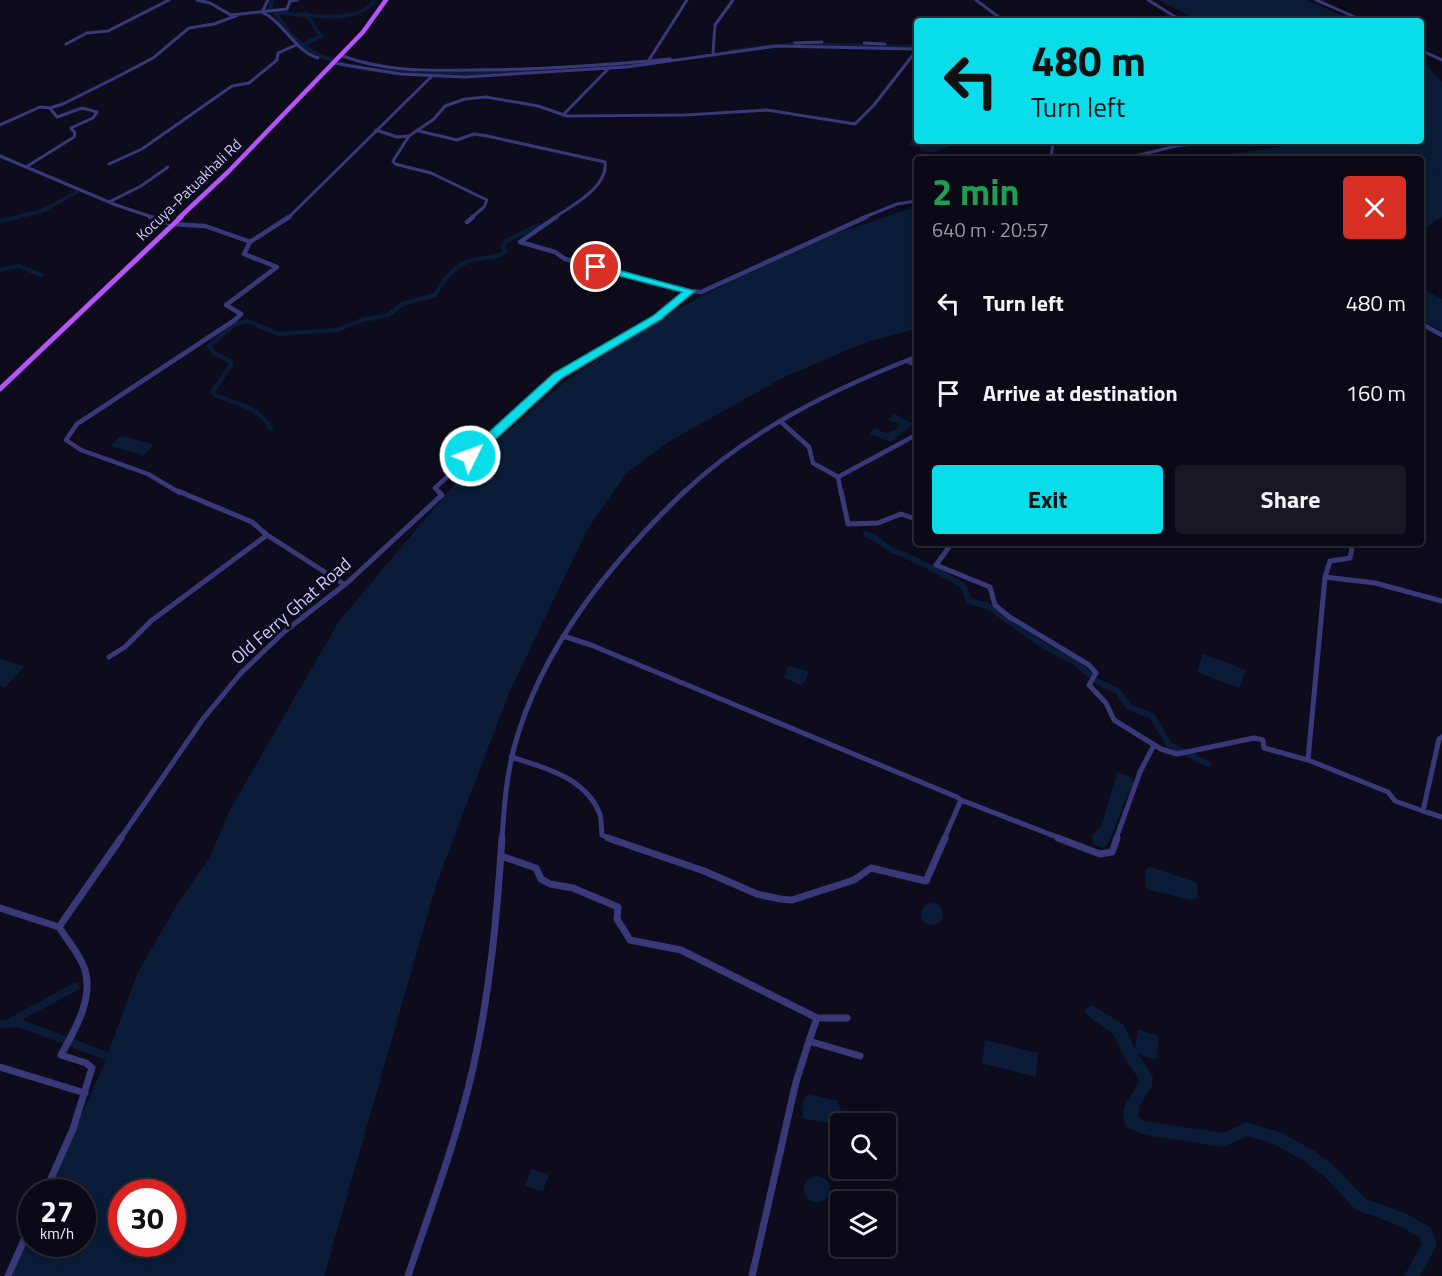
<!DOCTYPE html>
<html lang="en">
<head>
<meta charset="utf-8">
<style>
  body { margin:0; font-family:"Titillium Web",sans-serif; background:#181722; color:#f1f3f6; height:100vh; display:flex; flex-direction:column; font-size:22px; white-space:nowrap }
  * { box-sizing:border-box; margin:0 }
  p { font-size:20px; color:#999aa0 }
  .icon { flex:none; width:33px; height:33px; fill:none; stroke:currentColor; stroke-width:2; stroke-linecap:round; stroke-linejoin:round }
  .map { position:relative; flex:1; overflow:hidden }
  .panel { position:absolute; left:914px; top:156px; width:510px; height:390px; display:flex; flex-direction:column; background:#0a0915; border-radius:6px; box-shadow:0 3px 15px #0003,0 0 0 2px #2a2a34 }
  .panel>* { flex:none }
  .banner { position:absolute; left:914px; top:18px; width:510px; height:126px; border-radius:6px; box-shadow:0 3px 15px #0003,0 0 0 2px #2a2a34; background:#09dde9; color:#111; overflow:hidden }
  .controls { position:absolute; left:830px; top:1113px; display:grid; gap:12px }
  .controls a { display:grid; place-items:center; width:66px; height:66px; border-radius:6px; background:#0a0915; box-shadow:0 3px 15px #0003,0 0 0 2px #2a2a34; font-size:30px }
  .speed { position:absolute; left:18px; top:1179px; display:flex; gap:12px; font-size:30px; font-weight:700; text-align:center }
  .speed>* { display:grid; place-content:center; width:78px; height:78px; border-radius:50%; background:#0a0915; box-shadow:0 3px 15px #0003,0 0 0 2px #2a2a34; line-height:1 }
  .speed small { font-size:15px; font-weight:400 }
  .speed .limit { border:9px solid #d22; background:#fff; color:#111 }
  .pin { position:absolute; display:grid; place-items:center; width:51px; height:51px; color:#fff; margin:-26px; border:3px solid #fff; border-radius:50%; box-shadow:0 2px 6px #0007 }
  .me { position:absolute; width:66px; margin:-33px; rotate:48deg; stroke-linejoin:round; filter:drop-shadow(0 0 4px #0008) }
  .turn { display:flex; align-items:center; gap:21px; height:126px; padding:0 18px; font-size:27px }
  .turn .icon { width:78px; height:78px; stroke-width:2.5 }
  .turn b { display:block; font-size:42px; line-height:51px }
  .round { display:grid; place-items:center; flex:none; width:63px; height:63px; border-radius:6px; background:#181722 }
  .summary { display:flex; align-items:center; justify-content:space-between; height:102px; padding:0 18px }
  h1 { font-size:36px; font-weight:700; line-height:45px; color:#1e9e55 }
  .button { display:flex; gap:12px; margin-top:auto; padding:12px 18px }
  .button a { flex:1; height:69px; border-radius:6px; background:#09dde9; color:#111; font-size:24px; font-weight:700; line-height:69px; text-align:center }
  .button a+a { background:#181722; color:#f1f3f6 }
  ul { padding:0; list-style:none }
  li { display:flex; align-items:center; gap:18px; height:90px; padding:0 18px }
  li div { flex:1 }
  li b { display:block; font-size:22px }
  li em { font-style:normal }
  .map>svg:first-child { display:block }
  .water { fill:#0a1c37; fill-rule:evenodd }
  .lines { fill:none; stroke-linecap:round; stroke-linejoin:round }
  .canal-far3 { stroke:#0a1c37; stroke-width:4 }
  .canal-far2 { stroke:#0a1c37; stroke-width:4.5 }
  .canal-far1 { stroke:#0a1c37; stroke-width:6 }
  .canal { stroke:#0a1c37; stroke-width:8 }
  .river { fill:#0a1c37; fill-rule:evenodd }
  .minor-far3 { stroke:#39397a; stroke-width:3 }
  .minor-far2 { stroke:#39397a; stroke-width:4.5 }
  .minor-far1 { stroke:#39397a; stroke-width:5 }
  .minor { stroke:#39397a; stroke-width:7 }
  .major-far1 { stroke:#b454f9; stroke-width:4.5 }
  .major { stroke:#b454f9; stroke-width:5 }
  .route { fill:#09dde9; stroke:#069097; stroke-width:1.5 }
  .labels { text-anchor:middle; stroke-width:6; stroke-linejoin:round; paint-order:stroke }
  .far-street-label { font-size:15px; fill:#cdc9fd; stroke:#0e0c1c }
  .street-label { font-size:18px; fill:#cdc9fd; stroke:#0e0c1c }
</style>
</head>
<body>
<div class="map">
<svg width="1442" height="1276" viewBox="0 0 1442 1276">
  <rect width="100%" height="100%" fill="#0e0c1c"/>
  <!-- water -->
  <path class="water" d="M1159 0H1307L1354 21H1199Z
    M1421 60 1442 82V217L1423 230 1421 231 1420 159H1200L1317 141H1420Z
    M914 137 916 141H954C946 150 934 154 921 151L919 146H908Z
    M916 207V329L867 342 786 376 670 441 626 474 587 530 509 693 437 882 324 1276H12L31 1230 32 1244H82V1192H47L103 1067 137 974 175 908 210 857 231 808 339 621 474 461 567 380 651 324 731 280 831 235ZM122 1192H172V1244H122Z
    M1420 288 1442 299V331L1421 319Z
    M895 414 913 424 891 442 870 434 874 428 885 433 896 430 900 424 888 420Z
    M121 436 154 444 144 455 110 446Z
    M1203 654 1246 670 1239 688 1197 672Z
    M0 658 24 667 5 687 0 686Z
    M788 666 809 671 805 682 801 685 784 678Z
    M1117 772 1132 777 1133 782 1107 846 1103 848 1093 844 1092 836 1102 825Z
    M1150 867 1195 882 1198 886 1197 898 1192 900 1149 890 1145 885 1146 870Z
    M921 914a11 11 0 1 1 22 0a11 11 0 1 1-22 0Z
    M1138 1029 1159 1036 1156 1060 1134 1053Z
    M985 1040 1038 1053 1036 1077 982 1063Z
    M809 1094 837 1101 841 1111 837 1121 830 1124 802 1118 804 1099Z
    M531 1169 549 1174 543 1191 525 1186Z
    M804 1189a13 13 0 1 1 26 0a13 13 0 1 1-26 0Z"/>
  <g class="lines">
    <!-- canal-far3 -->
    <path class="canal-far3" d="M272 0 270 11 275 13C284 25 292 39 305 47 356 83 470 74 531 70
      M275 13C304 13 357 27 375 0
      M302 45 321 36 305 13
      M732 51 794 44 916 47
      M574 68 641 64
      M12 218 42 211 77 192"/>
    <!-- canal-far2 -->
    <path class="canal-far2" d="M0 221 18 217
      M0 270 19 266 41 275
      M271 429C259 406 237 404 215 395L213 391 231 365 230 361 214 353 209 346 235 324 248 321 278 334 337 330 362 320 388 315 402 304 435 295C443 280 455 264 473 260 484 257 495 259 505 252L503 247 506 241 539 225"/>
    <!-- canal-far1 -->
    <path class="canal-far1" d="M866 534C879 539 885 547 894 551 916 559 936 570 957 582L964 587 969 601 988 606 1044 646 1075 662 1098 682 1118 691 1129 707 1152 716 1169 745 1208 764"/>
    <!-- canal -->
    <path class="canal" d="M12 1021 75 987
      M0 1024 19 1023 112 1058"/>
    <!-- river -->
    <path class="river" d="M1092 1005 1124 1025 1136 1051 1153 1077 1152 1087 1139 1106 1138 1118 1145 1121 1223 1133 1246 1122 1280 1132 1314 1151 1334 1166 1366 1199 1407 1214 1431 1228 1437 1245 1420 1276H1404L1422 1244 1420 1238 1398 1225 1356 1210 1324 1176 1304 1161 1272 1143 1247 1136 1224 1147 1145 1135 1126 1127C1116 1103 1137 1095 1139 1079L1126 1061 1114 1035 1087 1015 1085 1011 1087 1007Z"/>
    <!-- minor-far3 -->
    <path class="minor-far3" d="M197 0 210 3 231 15 287 9 290 1 297 0
      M268 0 262 12C285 23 293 50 318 58
      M976 0 1004 21
      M1148 0 1182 21
      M1316 0 1364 21
      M795 43 822 42
      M864 43 885 44
      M66 44 87 33 108 31 169 0
      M1420 50 1442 60
      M713 53 715 25 733 0
      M340 55C384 72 430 71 476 70 541 70 606 65 670 59
      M649 60 687 0
      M333 63 400 74 465 77 626 67 776 46 916 49
      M563 115 608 69
      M0 125 40 107 50 108 63 104 115 78 153 58 189 28 214 24 238 15
      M376 130 397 137 409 136 434 119 445 106 465 99 486 97 538 106 567 116 685 115 767 110 855 124 874 105 916 51
      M419 131 457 140 474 134 487 136 605 162C609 187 571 206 554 218
      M409 136 393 161 395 164 431 173 487 200 484 207 471 218
      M0 156 116 205 155 218
      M1051 159 1053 141
      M1123 159 1176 146 1214 141
      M109 164 142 149 232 86 249 83 277 60 278 53 296 45
      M26 167 74 137 75 133 71 128 93 118 97 112 82 108 57 117 50 108
      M109 202 141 186 168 167
      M288 218 431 77
      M862 218 897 204 916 201"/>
    <!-- minor-far2 -->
    <path class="minor-far2" d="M150 217 172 224 205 226 248 241 250 242 244 254 277 267 226 305 241 314 235 320 77 424 66 440 81 450 148 474 180 493
      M556 217 520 242 555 252 565 259 690 291
      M467 222 473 217
      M250 242 289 217
      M1420 323 1442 335
      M907 361 916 365
      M780 421 809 447 813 463 838 477 841 493
      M838 477 916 435
      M440 493 435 488 558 376 657 318 690 291 701 292 866 217
      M683 493C748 431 833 389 916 357"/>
    <!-- minor-far1 -->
    <path class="minor-far1" d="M178 491 252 522 267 535
      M841 491 848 524 878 523 901 514 916 519
      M952 543 936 565 990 587 995 605 1008 616 1089 665 1096 673 1089 685 1106 703 1114 720 1161 749 1177 754 1254 738 1263 740 1264 748 1308 760 1388 792 1395 801 1423 811 1439 739 1442 737
      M1325 577 1375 583 1442 601
      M563 636 591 645 957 797 961 800 944 839
      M109 657 125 647 151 621 267 535 342 583
      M511 757C543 767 584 777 599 812 602 818 601 828 602 835L612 839
      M1308 760 1325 577 1330 561 1350 558 1353 543
      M961 800 1062 839
      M1423 811 1442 817
      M120 839 203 719 241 673 284 632 348 582 442 495 438 491
      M502 839C504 809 506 778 514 748 541 647 611 562 685 491
      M1116 839 1140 772 1154 745"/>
    <!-- minor -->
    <path class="minor" d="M608 838 704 871 757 894 780 899 792 900 854 880 871 868 926 881 945 838
      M1058 838 1100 854 1112 852 1117 838
      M501 856 536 868 541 879 550 884 573 888 618 907 617 919 630 940 681 950 817 1018H847
      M0 908 59 927
      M59 927 121 838
      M817 1018 809 1041 860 1056
      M0 1067 85 1093
      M45 1192 73 1129 92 1068 86 1063 61 1055C75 1030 95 996 84 967 78 952 67 940 59 927
      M8 1276 32 1222
      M408 1276C431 1207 457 1139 473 1068 490 992 497 915 502 838
      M752 1276 796 1082 809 1041"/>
    <!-- major-far1 -->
    <path class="major-far1" d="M179 218 228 172 363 32 386 0"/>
    <!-- major -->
    <path class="major" d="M0 389 181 217"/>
  </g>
  <!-- route -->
  <path class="route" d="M596 264 695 291 660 320 562 378 474 459H466V453L554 373 653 316 682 292 592 269V265Z"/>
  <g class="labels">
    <!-- far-street labels -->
    <g class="far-street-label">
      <text transform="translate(189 190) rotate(-44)" y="5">Kocuya-Patuakhali Rd</text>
    </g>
    <!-- street labels -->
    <g class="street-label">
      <text transform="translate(291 611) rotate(-41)" y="6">Old Ferry Ghat Road</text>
    </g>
  </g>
</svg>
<div class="controls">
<a><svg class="icon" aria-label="search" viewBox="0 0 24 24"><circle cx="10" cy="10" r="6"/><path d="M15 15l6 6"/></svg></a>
<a><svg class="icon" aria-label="layers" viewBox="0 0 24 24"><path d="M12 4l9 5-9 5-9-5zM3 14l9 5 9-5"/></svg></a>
</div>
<div class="speed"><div>27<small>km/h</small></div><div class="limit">30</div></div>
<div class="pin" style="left:596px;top:267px;background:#d93025"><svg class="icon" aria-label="arrive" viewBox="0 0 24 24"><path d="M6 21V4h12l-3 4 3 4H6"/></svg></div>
<svg class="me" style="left:470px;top:456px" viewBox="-20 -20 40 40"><circle r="17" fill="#09dde9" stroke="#fff" stroke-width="3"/><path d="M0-11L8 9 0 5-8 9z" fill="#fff"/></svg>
<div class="banner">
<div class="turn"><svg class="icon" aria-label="left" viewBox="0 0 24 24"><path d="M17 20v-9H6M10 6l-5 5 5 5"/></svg><div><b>480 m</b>Turn left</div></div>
</div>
<section class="panel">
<div class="summary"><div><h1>2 min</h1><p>640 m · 20:57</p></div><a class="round" style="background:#d93025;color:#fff"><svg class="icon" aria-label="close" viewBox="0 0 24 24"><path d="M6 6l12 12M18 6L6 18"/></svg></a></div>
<ul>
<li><svg class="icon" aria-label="left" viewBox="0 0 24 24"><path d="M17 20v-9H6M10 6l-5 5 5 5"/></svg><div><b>Turn left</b></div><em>480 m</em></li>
<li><svg class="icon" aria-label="arrive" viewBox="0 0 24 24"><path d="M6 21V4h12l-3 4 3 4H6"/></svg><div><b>Arrive at destination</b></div><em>160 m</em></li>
</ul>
<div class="button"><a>Exit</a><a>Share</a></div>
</section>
</div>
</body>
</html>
